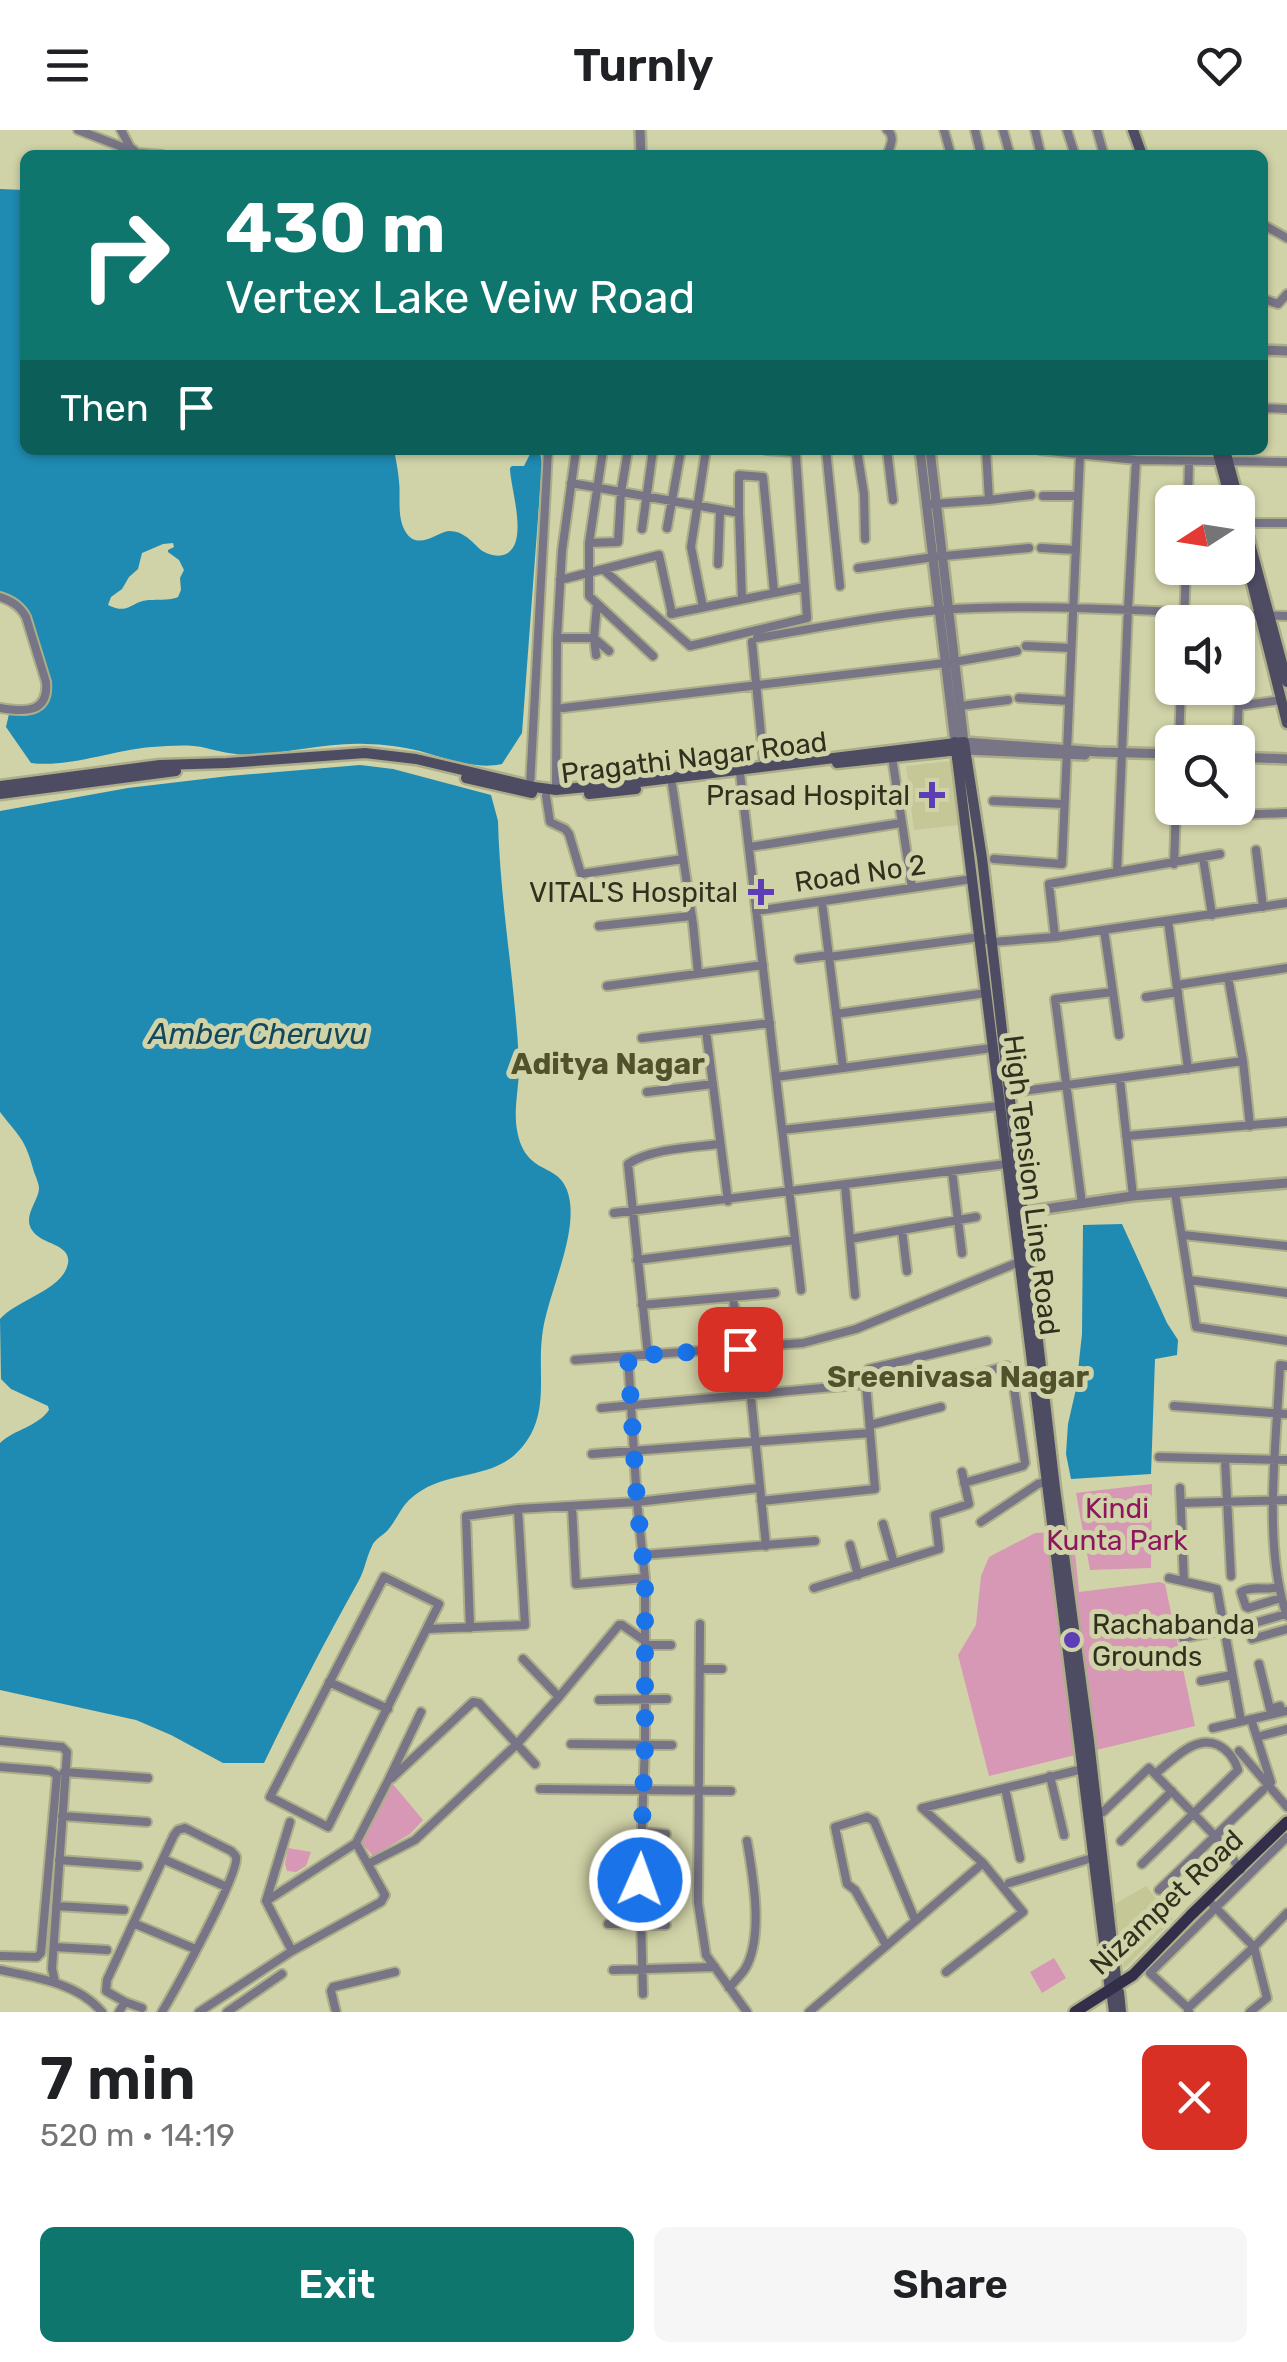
<!DOCTYPE html>
<html lang="en">
<head>
<meta charset="utf-8">
<style>
  body { margin:0; font-family:Rubik,sans-serif; background:#f6f6f6; color:#202124; height:100vh; display:flex; flex-direction:column; font-size:38px; white-space:nowrap }
  * { box-sizing:border-box; margin:0 }
  p { font-size:32px; color:#757577 }
  .icon { flex:none; width:55px; height:55px; fill:none; stroke:currentColor; stroke-width:2; stroke-linecap:round; stroke-linejoin:round }
  .map { position:relative; height:1882px; overflow:hidden }
  .details { display:flex; flex-direction:column; background:#fff; flex:1 }
  .details>* { flex:none }
  .hud { position:absolute; left:20px; top:20px; width:1248px; height:305px; border-radius:15px; box-shadow:0 2px 8px #0004; background:#0f766e; color:#fff; overflow:hidden }
  .needle { width:65px; rotate:258deg }
  .fabs { position:absolute; left:1155px; top:355px; display:grid; gap:20px }
  .fabs a { display:grid; place-items:center; width:100px; height:100px; border-radius:15px; background:#fff; box-shadow:0 2px 8px #0004; font-size:50px }
  .pin { position:absolute; display:grid; place-items:center; width:85px; height:85px; color:#fff; margin:-42px; border-radius:20px; box-shadow:0 5px 15px #0006 }
  .me { position:absolute; width:110px; margin:-55px; rotate:2deg; stroke-linejoin:round; filter:drop-shadow(0 0 8px #0008) }
  .turn { display:flex; align-items:center; gap:35px; height:210px; padding:0 40px; font-size:45px }
  .turn .icon { width:130px; height:130px; stroke-width:2.5 }
  .turn b { display:block; font-size:70px; line-height:85px }
  .then { display:flex; align-items:center; height:95px; padding:0 40px; background:#0003; gap:20px; font-size:38px }
  .round { display:grid; place-items:center; flex:none; width:105px; height:105px; border-radius:15px; background:#f6f6f6 }
  .headline { display:flex; align-items:center; justify-content:space-between; height:170px; padding:0 40px }
  h1 { font-size:60px; font-weight:600; line-height:75px }
  .button { display:flex; gap:20px; margin-top:auto; padding:20px 40px }
  .button a { flex:1; height:115px; border-radius:15px; background:#0f766e; color:#fff; font-size:40px; font-weight:600; line-height:115px; text-align:center }
  .button a+a { background:#f6f6f6; color:#202124 }
  header { display:flex; justify-content:space-between; align-items:center; height:130px; padding:0 40px; background:#fff; font-size:45px; font-weight:600 }
  .map>svg:first-child { display:block }
  .built { fill:#c5c796 }
  .green { fill:#d798b6 }
  .water { fill:#1f8ab2; fill-rule:evenodd }
  .lines { fill:none; stroke-linecap:round; stroke-linejoin:round }
  .minor-casing { stroke:#adae89; stroke-width:12 }
  .tertiary-casing { stroke:#adae89; stroke-width:14 }
  .secondary-casing { stroke:#adae89; stroke-width:15 }
  .primary-casing { stroke:#adae89; stroke-width:16 }
  .minor { stroke:#777586; stroke-width:8 }
  .tertiary { stroke:#777586; stroke-width:9 }
  .secondary { stroke:#4e4c63; stroke-width:10 }
  .primary { stroke:#332f4b; stroke-width:11 }
  .route { stroke:#1a73e8; stroke-width:18; stroke-dasharray:0 32.4 }
  .poi-dot { fill:#5d3eb6; stroke:#d0d2a7; stroke-width:4 }
  .labels { text-anchor:middle; stroke-width:10; stroke-linejoin:round; paint-order:stroke }
  .street-label { font-size:28px; fill:#30301f; stroke:#d0d2a7 }
  .poi-label { font-size:28px; fill:#30301f; stroke:#d0d2a7; text-anchor:end }
  .park-label { font-size:28px; fill:#8e165f; stroke:#d0d2a7 }
  .water-label { font-size:30px; font-style:italic; fill:#11485e; stroke:#d0d2a7 }
  .neighbourhood-label { font-size:30px; font-weight:bold; fill:#51522b; stroke:#d0d2a7 }
</style>
</head>
<body>
<header><svg class="icon" aria-label="menu" viewBox="0 0 24 24"><path d="M4 6h16M4 12h16M4 18h16"/></svg>Turnly<svg class="icon" aria-label="heart" viewBox="0 0 24 24"><path d="M12 20l-8-8c-3-5 5-10 8-4 3-6 11-1 8 4z"/></svg></header>
<div class="map">
<svg width="1287" height="1882" viewBox="0 0 1287 1882">
  <rect width="100%" height="100%" fill="#d0d2a7"/>
  <!-- built -->
  <path class="built" d="M951 631 959 695 914 700 906 636Z
    M1146 1756 1173 1789 1124 1839 1115 1774Z"/>
  <!-- green -->
  <path class="green" d="M1152 1354 1151 1438 1090 1440 1076 1363Z
    M1073 1401 1079 1462 1160 1452 1165 1454 1195 1596 989 1646 958 1525 976 1495 981 1446 989 1427 1035 1403Z
    M392 1653 423 1690 410 1704 373 1726 360 1711Z
    M288 1718 311 1722 306 1736 296 1742 287 1741 285 1734Z
    M1054 1828 1066 1848 1042 1863 1030 1842Z"/>
  <!-- water -->
  <path class="water" d="M0 59 25 60V320H394C396 330 398 340 399 351 401 367 396 389 407 404 419 420 438 402 449 401 464 401 472 412 481 420 487 424 496 427 503 425 531 417 510 358 510 338L512 336H524L532 320 540 323 542 334 522 603 502 634C474 640 446 628 420 621 403 617 383 614 366 614 328 612 290 623 251 625 235 625 222 622 206 618 189 614 170 616 152 617 113 620 69 638 31 633L6 597 9 584H25L43 576 50 562 49 555 29 486 0 464ZM173 413 174 417 168 420V422L179 430 184 440 180 448 181 460 178 467C168 471 162 469 151 470 131 470 130 486 108 475L111 467 122 459 129 447 138 439 142 423 163 414Z
    M360 635 393 639 491 665 498 691C500 772 515 852 519 932 520 954 513 978 517 1000 525 1046 557 1032 567 1060 582 1100 546 1165 542 1207 538 1240 547 1274 531 1304 501 1358 449 1333 409 1370 400 1379 396 1391 387 1401 382 1406 375 1409 372 1416 366 1428 365 1440 358 1452 325 1511 294 1571 264 1633H223L171 1605 136 1590 0 1560V1313C15 1299 37 1297 49 1280L48 1276 11 1259 1 1249 0 1189C17 1170 59 1161 67 1137 74 1117 50 1115 39 1107 16 1090 40 1072 39 1057 38 1052 36 1047 34 1042 25 1008 20 1008 0 982V681L128 658 229 646Z
    M1122 1094 1167 1193 1178 1210 1177 1225 1155 1229 1151 1344 1071 1349 1066 1324 1068 1294 1076 1259 1082 1204 1083 1095Z"/>
  <g class="lines">
    <defs>
      <path id="minor" d="M78 0 138 23 162 25
        M121 0 130 17 135 21
        M887 0C896 6 890 17 887 25
        M944 0 951 25
        M975 0 981 25
        M1003 0 1010 25
        M1035 0 1041 25
        M1067 0 1075 25
        M1097 0 1104 25
        M1262 94 1287 108
        M1264 169 1278 174 1287 164
        M1262 278 1287 279
        M603 320 589 413V466L653 526
        M826 320 840 456
        M857 320 864 364 865 409
        M887 320 893 370
        M1040 320 1136 330 1287 332
        M571 353 739 383 742 469
        M1043 366H1078
        M989 370 1031 365
        M1188 372 1189 331
        M932 374 989 370 986 320
        M739 383V345L763 347 774 462
        M1242 393H1287
        M667 398 681 320
        M642 399 653 320
        M589 413 618 412 621 362 628 320
        M1041 418 1076 420
        M718 434 720 381
        M858 438 934 427 1029 418
        M605 441 690 516 807 488 796 326 792 322 767 320
        M560 450 659 425 672 484
        M0 467C12 471 20 476 26 487L46 552C49 584 23 582 0 578
        M703 477 691 417 706 320
        M671 484 804 457
        M1184 492 1186 438
        M557 508H594L597 474
        M594 508 609 521
        M594 508 596 525
        M757 508C818 498 879 485 940 480 1056 472 1171 484 1287 486
        M752 512 764 635
        M1026 516 1071 518
        M1019 568 1069 571
        M960 576 1008 570
        M1239 576 1281 570
        M563 578 954 532 1017 521
        M1179 612 1181 558
        M1237 612 1243 485
        M892 627 912 758
        M740 643 801 1160
        M672 654 693 794 698 843
        M530 656 548 320
        M556 660 557 508 562 421 576 320
        M546 666 550 692 565 699 569 704 581 744 683 729
        M993 671 1064 674
        M1234 678V685L1287 683
        M750 717 901 693
        M1256 720 1263 777
        M1203 728 1212 785
        M994 729 1062 734 1080 325
        M1174 734 1176 678
        M1117 742 1128 479 1136 330
        M822 772 843 938
        M756 781 972 749
        M1168 791 1188 939
        M599 796 691 786
        M1055 807 1049 754 1220 724
        M829 827 980 807 992 812 1055 807 1287 773
        M799 829 829 825
        M1228 847 1243 931 1250 996
        M1177 855 1287 838
        M607 856 763 835
        M1113 862 1119 905
        M1146 867 1178 862
        M836 884 986 863
        M706 901 728 1071
        M642 908 770 893
        M776 947 992 918
        M1120 950 1133 1066
        M647 962 713 954
        M1009 963 1243 931
        M782 1000 999 976
        M1126 1006 1287 992
        M952 1041 962 1123
        M845 1055 855 1165
        M1175 1063 1196 1197 1287 1211
        M1082 1074 1055 869 1113 862 1104 800
        M614 1083 1006 1034
        M902 1100 907 1141
        M1183 1105 1287 1116
        M850 1109 976 1087
        M637 1130 795 1110
        M1189 1150 1287 1163
        M733 1167 740 1219
        M642 1175 775 1163
        M746 1218 766 1416
        M648 1225 628 1034C649 1019 694 1017 720 1014
        M628 1226 637 1372 645 1448V1615L640 1749 643 1864
        M575 1230 803 1213 856 1199 1019 1132
        M1287 1236 1280 1235C1277 1310 1262 1415 1287 1486
        M1174 1276 1287 1284
        M601 1278 866 1254
        M870 1295 941 1277
        M592 1324 870 1303
        M1159 1327 1287 1330
        M1225 1329 1231 1446
        M964 1353 1023 1336 1025 1333 1011 1238 1007 1236 977 1244
        M1180 1358 1184 1451
        M761 1371 875 1359 866 1254 869 1239 987 1211
        M1181 1373 1287 1370
        M572 1376 576 1454 645 1448
        M981 1392 1038 1354 1050 1351
        M883 1394 894 1433
        M850 1415 858 1445
        M643 1425 815 1411
        M384 1447 439 1474 328 1697 270 1667Z
        M1169 1448 1217 1459 1241 1591
        M1279 1457C1267 1461 1251 1455 1241 1462L1246 1477 1248 1478 1281 1468
        M814 1458 939 1419 935 1385 969 1374 962 1342
        M700 1494 698 1773 706 1825 747 1882
        M1251 1494 1286 1484
        M470 1498 466 1386 518 1379 637 1372 759 1358
        M428 1499 525 1495 518 1379
        M1183 1508 1224 1500
        M1252 1509 1287 1499
        M645 1515H671
        M523 1529 559 1567
        M1259 1534 1270 1579 1280 1576 1281 1582
        M701 1539H722
        M1201 1551 1232 1545
        M329 1552 388 1579
        M599 1570 667 1569
        M1251 1589 1271 1652
        M1213 1598 1287 1581
        M1257 1607 1287 1599
        M0 1611 62 1617 67 1622 52 1839 55 1852
        M571 1614 672 1615
        M1239 1621 1287 1677
        M0 1637 50 1641 57 1645 41 1823 37 1827 0 1826
        M64 1642 148 1648
        M1050 1646 1064 1705
        M392 1648 473 1572 479 1573 535 1634
        M1005 1658 1083 1639
        M540 1659 731 1661
        M1103 1682 1149 1638 1216 1707 1241 1740
        M62 1686 147 1692
        M290 1692 266 1771 292 1821
        M641 1702 666 1704
        M1121 1711 1172 1661
        M163 1729 227 1757
        M59 1730 138 1736
        M368 1734 415 1710 517 1614 559 1567 619 1495H622L645 1511
        M1142 1734 1238 1640C1235 1630 1228 1620 1218 1615 1195 1604 1172 1631 1155 1644
        M609 1747 661 1751
        M1009 1753 1092 1728
        M1159 1760 1263 1660
        M268 1770 356 1713
        M1212 1774 1254 1817 1267 1868 1250 1882
        M56 1776 124 1780
        M133 1793 195 1819
        M608 1794 666 1795
        M886 1815 855 1760 847 1754 835 1697 867 1687 874 1691 915 1790
        M54 1817 107 1820
        M0 1840C35 1847 78 1853 102 1882
        M613 1840 715 1837
        M946 1842 1023 1782 983 1733
        M729 1858C734 1852 741 1845 745 1839 764 1807 753 1746 747 1711
        M125 1872 142 1878
        M1188 1881V1878L1254 1817 1287 1783
        M119 1882 125 1872 106 1861 107 1850 174 1705 178 1700 185 1698 231 1721C233 1723 235 1724 236 1727 240 1743 174 1862 162 1882
        M199 1882 292 1821 381 1772 385 1765 356 1713 388 1651 421 1582
        M227 1882 282 1844
        M336 1882 331 1861 333 1857 395 1842
        M809 1882 983 1733 922 1678 1005 1658 1020 1728
        M1189 1882 1188 1878 1150 1843 1287 1707"/>
      <path id="tertiary" d="M640 0 641 25
        M1262 220 1287 221
        M920 320 955 612
        M930 320 964 612 1098 622 1172 624
        M965 620 1085 625
        M1238 627 1287 629
        M1024 1082 1133 1066 1287 1053"/>
      <path id="secondary" d="M1133 0 1142 25
        M1217 320 1231 372
        M1225 320 1287 552
        M1238 397 1287 593
        M955 612 1110 1861
        M837 633 959 620
        M466 648 532 663
        M0 656 160 635 227 633 365 623 416 629 534 657 556 660 639 652 964 612 982 728 1055 1358 1089 1611 1117 1856
        M0 664 176 641
        M589 664 636 659
        M1119 1862 1121 1882
        M1112 1867 1114 1882"/>
      <path id="primary" d="M1075 1882 1133 1845 1191 1785 1287 1692"/>
    </defs>
    <!-- minor casing -->
    <use href="#minor" class="minor-casing"/>
    <!-- tertiary casing -->
    <use href="#tertiary" class="tertiary-casing"/>
    <!-- secondary casing -->
    <use href="#secondary" class="secondary-casing"/>
    <!-- primary casing -->
    <use href="#primary" class="primary-casing"/>
    <!-- minor -->
    <use href="#minor" class="minor"/>
    <!-- tertiary -->
    <use href="#tertiary" class="tertiary"/>
    <!-- secondary -->
    <use href="#secondary" class="secondary"/>
    <!-- primary -->
    <use href="#primary" class="primary"/>
  </g>
  <g class="lines">
    <!-- route -->
    <path class="route" d="M640 1750 645 1615V1448L637 1372 628 1226 740 1219"/>
  </g>
  <!-- markers -->
  <g class="poi-dot">
    <path d="M927 650h10v10h10v10h-10v10h-10v-10h-10v-10h10z"/>
    <path d="M756 747h10v10h10v10h-10v10h-10v-10h-10v-10h10z"/>
    <circle cx="1072" cy="1510" r="10"/>
  </g>
  <g class="labels">
    <!-- street labels -->
    <g class="street-label">
      <text transform="translate(694 627) rotate(-7)" y="10">Pragathi Nagar Road</text>
      <text transform="translate(860 743) rotate(-8)" y="10">Road No 2</text>
      <text transform="translate(1032 1055) rotate(83)" y="10">High Tension Line Road</text>
      <text transform="translate(1166 1772) rotate(-43)" y="10">Nizampet Road</text>
    </g>
    <!-- poi labels -->
    <g class="poi-label">
      <text x="910" y="675">Prasad Hospital</text>
      <text x="738" y="772">VITAL'S Hospital</text>
      <text x="1092" y="1504" text-anchor="start">Rachabanda<tspan x="1092" dy="32">Grounds</tspan></text>
    </g>
    <!-- park labels -->
    <g class="park-label">
      <text x="1117" y="1388">Kindi<tspan x="1117" dy="32">Kunta Park</tspan></text>
    </g>
    <!-- water labels -->
    <g class="water-label">
      <text x="258" y="914">Amber Cheruvu</text>
    </g>
    <!-- neighbourhood labels -->
    <g class="neighbourhood-label">
      <text x="608" y="944">Aditya Nagar</text>
      <text x="958" y="1257">Sreenivasa Nagar</text>
    </g>
  </g>
</svg>
<div class="fabs">
<a><svg class="needle" viewBox="-14 -14 28 28"><path d="M0-13l5 13h-10z" fill="#e53935"/><path d="M0 13l5-13h-10z" fill="#757577"/></svg></a>
<a><svg class="icon" aria-label="sound" viewBox="0 0 24 24"><path d="M4 9h4l5-4v14l-5-4H4zM17 9q2 3 0 6"/></svg></a>
<a><svg class="icon" aria-label="search" viewBox="0 0 24 24"><circle cx="10" cy="10" r="6"/><path d="M15 15l6 6"/></svg></a>
</div>
<div class="pin" style="left:740px;top:1219px;background:#d93025"><svg class="icon" aria-label="arrive" viewBox="0 0 24 24"><path d="M6 21V4h12l-3 4 3 4H6"/></svg></div>
<svg class="me" style="left:640px;top:1750px" viewBox="-20 -20 40 40"><circle r="17" fill="#1a73e8" stroke="#fff" stroke-width="3"/><path d="M0-11L8 9 0 5-8 9z" fill="#fff"/></svg>
<div class="hud">
<div class="turn"><svg class="icon" aria-label="right" viewBox="0 0 24 24"><path d="M7 20v-9h11M14 6l5 5-5 5"/></svg><div><b>430 m</b>Vertex Lake Veiw Road</div></div>
<div class="then">Then<svg class="icon" aria-label="arrive" viewBox="0 0 24 24"><path d="M6 21V4h12l-3 4 3 4H6"/></svg></div>
</div>
</div>
<section class="details">
<div class="headline"><div><h1>7 min</h1><p>520 m · 14:19</p></div><a class="round" style="background:#d93025;color:#fff"><svg class="icon" aria-label="close" viewBox="0 0 24 24"><path d="M6 6l12 12M18 6L6 18"/></svg></a></div>
<div class="button"><a>Exit</a><a>Share</a></div>
</section>
</body>
</html>
